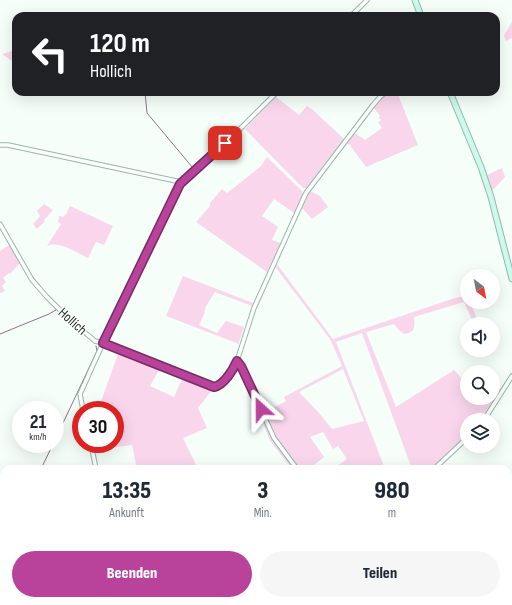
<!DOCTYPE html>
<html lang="de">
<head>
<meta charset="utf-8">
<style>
  body { margin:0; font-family:"Sofia Sans Condensed",sans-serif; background:#f6f6f7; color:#1f2937; height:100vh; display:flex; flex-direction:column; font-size:15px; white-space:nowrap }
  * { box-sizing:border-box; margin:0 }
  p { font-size:13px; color:#747a83 }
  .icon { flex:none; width:22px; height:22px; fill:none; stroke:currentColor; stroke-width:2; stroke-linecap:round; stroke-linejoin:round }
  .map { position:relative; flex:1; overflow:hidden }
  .side { position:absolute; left:0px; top:465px; width:512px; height:140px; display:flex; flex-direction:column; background:#fff; border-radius:12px 12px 0 0; box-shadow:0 4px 16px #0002 }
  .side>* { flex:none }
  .banner { position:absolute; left:12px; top:12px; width:488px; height:84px; border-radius:12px; box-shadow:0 4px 16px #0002; background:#202124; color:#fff; overflow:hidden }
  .needle { width:26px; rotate:148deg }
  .buttons { position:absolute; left:460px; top:269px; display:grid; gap:8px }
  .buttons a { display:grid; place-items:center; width:40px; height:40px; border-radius:50%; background:#fff; box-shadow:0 4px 16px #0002; font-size:20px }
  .speed { position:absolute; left:12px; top:401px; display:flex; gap:8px; font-size:20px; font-weight:700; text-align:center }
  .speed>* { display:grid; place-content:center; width:52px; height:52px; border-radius:50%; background:#fff; box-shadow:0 4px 16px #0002; line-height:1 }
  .speed small { font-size:10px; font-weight:400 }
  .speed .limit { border:6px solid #d22; background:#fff; color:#111 }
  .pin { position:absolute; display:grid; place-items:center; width:34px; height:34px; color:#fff; margin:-17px; border-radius:8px; box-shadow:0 2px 6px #0006 }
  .me { position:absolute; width:44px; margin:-22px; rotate:336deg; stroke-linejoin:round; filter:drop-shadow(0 0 3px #0008) }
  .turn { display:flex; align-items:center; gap:14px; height:84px; padding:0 12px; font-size:18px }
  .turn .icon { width:52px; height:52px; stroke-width:2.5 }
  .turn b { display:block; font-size:28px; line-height:34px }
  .eta { display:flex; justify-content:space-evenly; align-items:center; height:68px; text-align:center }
  .eta b { font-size:24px; font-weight:800; line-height:28px }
  .action { display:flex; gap:8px; margin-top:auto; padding:8px 12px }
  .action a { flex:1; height:46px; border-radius:24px; background:#b9439a; color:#fff; font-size:16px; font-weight:800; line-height:46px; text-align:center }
  .action a+a { background:#f6f6f7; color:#1f2937 }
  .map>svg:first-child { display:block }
  .green { fill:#f9d6ec; fill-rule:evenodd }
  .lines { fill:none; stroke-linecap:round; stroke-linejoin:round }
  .stream { stroke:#94708a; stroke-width:1 }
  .street-casing { stroke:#93b9aa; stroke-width:5.5 }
  .secondary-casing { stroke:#93b9aa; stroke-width:7 }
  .street { stroke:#fff; stroke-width:3.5 }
  .secondary { stroke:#ccf9ec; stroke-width:5 }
  .route-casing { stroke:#782c64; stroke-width:10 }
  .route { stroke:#b9439a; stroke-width:7 }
  .labels { text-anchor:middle; stroke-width:3; stroke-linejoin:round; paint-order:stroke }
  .street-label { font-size:14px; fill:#172620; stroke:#fff }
</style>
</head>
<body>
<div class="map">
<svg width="512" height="605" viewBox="0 0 512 605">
  <rect width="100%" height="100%" fill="#f6fefa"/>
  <!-- green -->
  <path class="green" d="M512 22V38L506 41 504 35Z
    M16 50V64L2 54Z
    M390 92H397L418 145 366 167 349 144H346L355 133 365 140 382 128 378 122 381 120 379 118 380 116 374 108 381 99Z
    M276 97 299 115 307 106 313 110 344 139 307 188H303L245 129Z
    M267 157 302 191 303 195 294 213 274 199 262 216 278 227 272 240 281 243 267 272 196 222 210 206V203L222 189 227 193 260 167Z
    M502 168 505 177 492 191 487 175Z
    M310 191 320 196 328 207 312 219 302 208Z
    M44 204 53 210 44 220 45 221 37 229 33 224 40 216 37 211Z
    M70 206 113 226 104 245 96 242 88 258C77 253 59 240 47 246L61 224 58 222 59 216 63 217 66 214Z
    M9 245 20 263 10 274 9 273 3 278 6 282 2 286 5 291 0 293V251Z
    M277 264 333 339 455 298 467 296V302H470L479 324H474L464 302 414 317C415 327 415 333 404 334L399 330 394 324 366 332 396 407 454 370 467 384V398H481L485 402 488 398H493V392L497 386 502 389 483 420H467V436L430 469H412L362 333 336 342 385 469H333L347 459 338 446 333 449 323 432 310 437 324 457 309 469H299L276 438 264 413 286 401 284 397 342 366 330 339 276 268ZM343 369 364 421 332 429 319 413 299 392Z
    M183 276 253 303 252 306 215 292 206 306 204 314 199 325 217 333 226 321 244 327 239 342V344L166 316Z
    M119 351 160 368 150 386 174 397 183 377 212 390 198 408 207 428 183 438 198 469H137L132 445 94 450 92 444H115V410H98Z
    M259 409 273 440 295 469H292L270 441 260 416Z
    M508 540 512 557V605H404L401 601H508Z"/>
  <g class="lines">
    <!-- stream -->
    <path class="stream" d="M145 92 147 113 193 168 180 181
      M19 254 29 271
      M31 275 45 292 60 307
      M112 321 176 187 178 183
      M0 334 49 314 56 310
      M55 440 97 351 96 346
      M41 469 53 444
      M0 541 4 539"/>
    <defs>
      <path id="street" d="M351 16 367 0
        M0 145H8L181 182
        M0 224 32 280 47 297 69 319 95 341 103 343 214 387C224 385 233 370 237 361
        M83 410 80 394 103 343 180 184 241 128 277 92
        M484 420 512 376
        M91 444 96 469
        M297 469 274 438 241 366 237 361 254 308 306 193 373 105 380 97 386 92
        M434 469 467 438
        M124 601 125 605
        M342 605 346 601"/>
      <path id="secondary" d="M415 0 421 16
        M450 92 481 167 491 197 512 279"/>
    </defs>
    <!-- street casing -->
    <use href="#street" class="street-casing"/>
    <!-- secondary casing -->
    <use href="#secondary" class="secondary-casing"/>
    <!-- street -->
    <use href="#street" class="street"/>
    <!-- secondary -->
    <use href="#secondary" class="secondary"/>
  </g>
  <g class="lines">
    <defs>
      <path id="route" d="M225 143 180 184 103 343 214 387C224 385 233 370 237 361L241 366 261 409"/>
    </defs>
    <!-- route casing -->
    <use href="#route" class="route-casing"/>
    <!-- route -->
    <use href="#route" class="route"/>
  </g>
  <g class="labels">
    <!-- street labels -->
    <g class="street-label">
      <text transform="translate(73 321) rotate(42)" y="5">Hollich</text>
    </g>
  </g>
</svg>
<div class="buttons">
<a><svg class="needle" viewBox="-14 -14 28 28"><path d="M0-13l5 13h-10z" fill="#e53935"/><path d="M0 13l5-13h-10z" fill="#747a83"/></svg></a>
<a><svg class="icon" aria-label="sound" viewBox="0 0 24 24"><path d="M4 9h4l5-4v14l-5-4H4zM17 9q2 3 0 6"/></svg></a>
<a><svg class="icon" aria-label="search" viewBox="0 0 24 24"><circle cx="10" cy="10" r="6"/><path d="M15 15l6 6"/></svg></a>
<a><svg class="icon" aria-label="layers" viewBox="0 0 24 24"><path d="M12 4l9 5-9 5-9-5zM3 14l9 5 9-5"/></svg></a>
</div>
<div class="speed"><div>21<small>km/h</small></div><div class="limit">30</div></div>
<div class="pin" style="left:225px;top:143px;background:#d93025"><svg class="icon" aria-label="arrive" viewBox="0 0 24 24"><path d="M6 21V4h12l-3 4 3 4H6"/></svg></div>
<svg class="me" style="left:261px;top:409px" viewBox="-20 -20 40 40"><path d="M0-17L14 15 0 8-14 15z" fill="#b9439a" stroke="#fff" stroke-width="4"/></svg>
<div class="banner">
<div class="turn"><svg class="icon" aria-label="left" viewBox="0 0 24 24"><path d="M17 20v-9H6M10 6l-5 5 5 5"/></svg><div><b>120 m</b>Hollich</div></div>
</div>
<section class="side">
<div class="eta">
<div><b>13:35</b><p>Ankunft</p></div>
<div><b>3</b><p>Min.</p></div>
<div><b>980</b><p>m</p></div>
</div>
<div class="action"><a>Beenden</a><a>Teilen</a></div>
</section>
</div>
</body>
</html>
